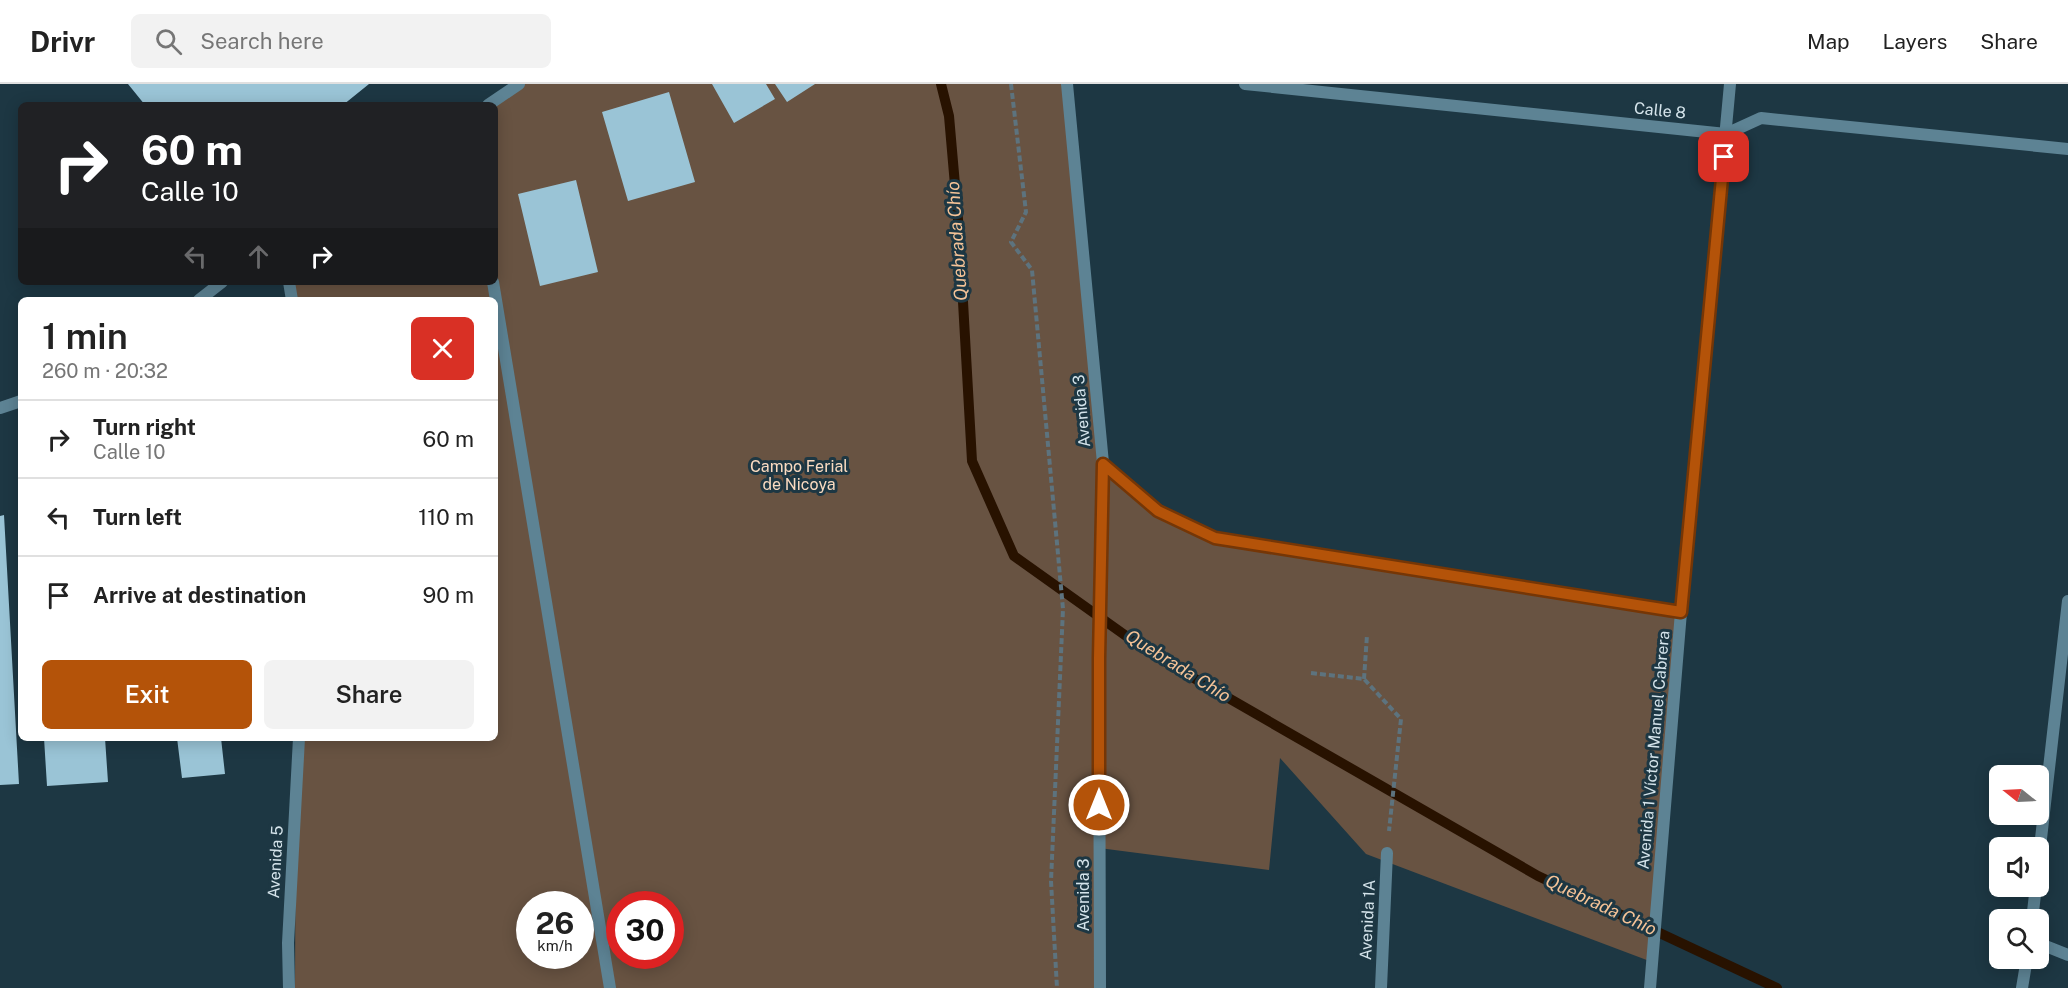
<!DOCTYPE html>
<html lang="en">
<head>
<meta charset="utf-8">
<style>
  body { margin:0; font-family:"Public Sans",sans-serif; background:#f2f2f2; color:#222; height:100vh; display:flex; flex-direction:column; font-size:22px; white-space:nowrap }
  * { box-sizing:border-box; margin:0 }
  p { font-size:20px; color:#767676 }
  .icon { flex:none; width:33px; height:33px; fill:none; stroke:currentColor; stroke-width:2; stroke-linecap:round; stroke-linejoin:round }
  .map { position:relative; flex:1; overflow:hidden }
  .panel { position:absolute; left:18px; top:213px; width:480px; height:444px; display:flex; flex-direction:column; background:#fff; border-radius:9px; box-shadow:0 3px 15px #0003 }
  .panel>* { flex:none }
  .banner { position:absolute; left:18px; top:18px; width:480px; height:183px; border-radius:9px; box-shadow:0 3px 15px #0003; background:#202124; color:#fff; overflow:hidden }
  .needle { width:39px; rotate:288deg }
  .buttons { position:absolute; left:1989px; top:681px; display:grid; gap:12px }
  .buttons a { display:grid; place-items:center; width:60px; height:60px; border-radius:9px; background:#fff; box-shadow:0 3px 15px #0003; font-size:30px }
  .speed { position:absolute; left:516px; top:807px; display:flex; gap:12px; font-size:30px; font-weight:700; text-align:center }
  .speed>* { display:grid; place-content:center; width:78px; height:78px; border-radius:50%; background:#fff; box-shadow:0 3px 15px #0003; line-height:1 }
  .speed small { font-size:15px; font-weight:400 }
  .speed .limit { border:9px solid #d22; background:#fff; color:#111 }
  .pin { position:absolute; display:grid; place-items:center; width:51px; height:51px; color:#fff; margin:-26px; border-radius:12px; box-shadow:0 3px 9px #0006 }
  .me { position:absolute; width:66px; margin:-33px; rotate:0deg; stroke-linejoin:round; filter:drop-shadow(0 0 4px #0008) }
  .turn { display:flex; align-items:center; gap:21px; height:126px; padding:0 24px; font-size:27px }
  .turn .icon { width:78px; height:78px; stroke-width:2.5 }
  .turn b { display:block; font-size:42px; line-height:51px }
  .lanes { display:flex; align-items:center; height:57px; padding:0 24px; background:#0003; justify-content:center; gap:30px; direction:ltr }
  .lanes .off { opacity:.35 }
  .round { display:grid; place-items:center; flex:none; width:63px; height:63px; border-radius:9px; background:#f2f2f2 }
  .head { display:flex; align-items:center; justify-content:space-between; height:102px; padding:0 24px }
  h1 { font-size:36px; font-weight:600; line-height:45px }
  .primary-button { display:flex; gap:12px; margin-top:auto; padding:12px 24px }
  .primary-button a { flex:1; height:69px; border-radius:9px; background:#b45309; color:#fff; font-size:24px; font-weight:600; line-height:69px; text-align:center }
  .primary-button a+a { background:#f2f2f2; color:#222 }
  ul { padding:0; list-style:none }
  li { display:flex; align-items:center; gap:18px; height:78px; padding:0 24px; border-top:2px solid #e0e0e0 }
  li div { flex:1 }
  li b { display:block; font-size:22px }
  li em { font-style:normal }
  header { display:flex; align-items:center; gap:36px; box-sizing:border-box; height:84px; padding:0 30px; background:#fff; border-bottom:2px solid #e0e0e0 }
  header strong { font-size:28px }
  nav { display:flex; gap:33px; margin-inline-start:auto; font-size:21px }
  .search { width:420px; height:54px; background:#f2f2f2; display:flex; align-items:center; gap:15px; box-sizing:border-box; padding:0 21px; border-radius:9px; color:#767676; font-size:22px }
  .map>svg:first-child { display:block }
  .green { fill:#685342; fill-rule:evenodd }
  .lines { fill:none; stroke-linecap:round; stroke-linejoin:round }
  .stream { stroke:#281200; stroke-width:10 }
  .building { fill:#9ac4d6 }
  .path { stroke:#5d737e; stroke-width:4; stroke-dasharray:6 3; stroke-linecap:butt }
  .lane { stroke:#5d8394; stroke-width:12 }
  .street { stroke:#5d8394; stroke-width:12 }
  .route-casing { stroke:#753606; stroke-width:15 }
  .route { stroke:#b45309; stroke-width:10 }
  .labels { text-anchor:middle; stroke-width:6; stroke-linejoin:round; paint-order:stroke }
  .street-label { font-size:16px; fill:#d5e4eb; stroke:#1d3743 }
  .park-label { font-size:16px; fill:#fadbc1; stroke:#1d3743 }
  .water-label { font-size:18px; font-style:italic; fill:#f5c397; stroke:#1d3743 }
</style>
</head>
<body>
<header>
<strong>Drivr</strong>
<div class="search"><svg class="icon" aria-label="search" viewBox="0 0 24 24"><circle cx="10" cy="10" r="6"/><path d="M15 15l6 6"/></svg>Search here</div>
<nav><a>Map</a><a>Layers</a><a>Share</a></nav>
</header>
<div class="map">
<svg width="2068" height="904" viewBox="0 0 2068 904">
  <rect width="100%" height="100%" fill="#1d3743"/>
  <!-- green -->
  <path class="green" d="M514 0H1067L1103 380 1158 427 1215 454 1681 528 1652 878 1366 770 1280 674 1269 786 1099 764 1100 904H295L296 674 298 654H495V216H292L289 198H495V21H482ZM530 820H580V872H530ZM620 820H670V872H620Z"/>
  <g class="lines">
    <!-- stream -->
    <path class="stream" d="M941 0 949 32 959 147 972 377 1014 472 1143 564 1178 585 1538 792 1777 904"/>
  </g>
  <!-- building -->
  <path class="building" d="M128 0H369L343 21H145Z
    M712 0H766L775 15 734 39Z
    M775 0H815L787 18Z
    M669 8 695 98 628 117 602 28Z
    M576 96 598 188 540 202 518 110Z
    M4 431 19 700 0 701V432Z
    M44 654H105L108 698 47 702Z
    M177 654H221L225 690 182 694Z"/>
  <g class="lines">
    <!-- path -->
    <path class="path" d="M1011 0 1026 128 1011 158 1032 186 1063 525 1051 797 1057 904
      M1311 589 1364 595 1401 635 1389 747
      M1364 595 1367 551"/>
    <!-- lane -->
    <path class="lane" d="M493 198 610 904"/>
    <!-- street -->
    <path class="street" d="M1067 0 1103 379 1099 575 1100 904
      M1245 0 1726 50 1761 34 2068 65
      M488 21 519 0
      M289 198 292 216
      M199 216 222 198
      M0 324 21 317
      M1103 379 1158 427 1215 454 1681 528
      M2038 781 2068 517
      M2032 836 2036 802
      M2038 859 2068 871
      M289 904 288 859 299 654
      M1381 904 1387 769
      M1650 904 1681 528 1730 0
      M2022 904 2027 874"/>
  </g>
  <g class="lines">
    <defs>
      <path id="route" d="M1099 721V574L1103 380 1158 427 1215 454 1681 528 1724 73"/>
    </defs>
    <!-- route casing -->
    <use href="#route" class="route-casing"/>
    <!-- route -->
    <use href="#route" class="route"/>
  </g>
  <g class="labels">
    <!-- street labels -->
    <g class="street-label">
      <text transform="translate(1660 26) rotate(6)" y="6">Calle 8</text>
      <text transform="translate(1081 327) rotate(-95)" y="6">Avenida 3</text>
      <text transform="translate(1653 666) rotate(-85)" y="6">Avenida 1 Víctor Manuel Cabrera</text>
      <text transform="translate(275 778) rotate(-87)" y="6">Avenida 5</text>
      <text transform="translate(1083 811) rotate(-90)" y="6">Avenida 3</text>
      <text transform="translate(1367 836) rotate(-87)" y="6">Avenida 1A</text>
    </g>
    <!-- park labels -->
    <g class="park-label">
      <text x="799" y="388">Campo Ferial<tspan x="799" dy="18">de Nicoya</tspan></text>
    </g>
    <!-- water labels -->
    <g class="water-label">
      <text transform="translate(957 157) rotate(-94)" y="6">Quebrada Chío</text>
      <text transform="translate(1178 582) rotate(32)" y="6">Quebrada Chío</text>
      <text transform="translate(1601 821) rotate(25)" y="6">Quebrada Chío</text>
    </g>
  </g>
</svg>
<div class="buttons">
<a><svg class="needle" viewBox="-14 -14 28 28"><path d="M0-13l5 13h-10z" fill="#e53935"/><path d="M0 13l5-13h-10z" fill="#767676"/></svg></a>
<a><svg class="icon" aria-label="sound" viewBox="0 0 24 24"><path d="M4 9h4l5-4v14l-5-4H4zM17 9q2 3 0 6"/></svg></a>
<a><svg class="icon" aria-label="search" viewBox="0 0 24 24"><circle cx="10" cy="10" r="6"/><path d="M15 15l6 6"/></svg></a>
</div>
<div class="speed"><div>26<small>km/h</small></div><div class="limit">30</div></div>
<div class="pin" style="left:1724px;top:73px;background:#d93025"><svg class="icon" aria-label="arrive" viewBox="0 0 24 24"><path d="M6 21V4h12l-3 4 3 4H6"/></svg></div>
<svg class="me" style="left:1099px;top:721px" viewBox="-20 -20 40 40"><circle r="17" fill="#b45309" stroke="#fff" stroke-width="3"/><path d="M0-11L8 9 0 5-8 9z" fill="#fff"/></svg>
<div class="banner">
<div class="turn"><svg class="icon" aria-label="right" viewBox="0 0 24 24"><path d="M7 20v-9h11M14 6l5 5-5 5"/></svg><div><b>60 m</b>Calle 10</div></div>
<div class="lanes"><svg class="icon off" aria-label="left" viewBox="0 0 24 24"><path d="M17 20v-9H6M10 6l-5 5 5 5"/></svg><svg class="icon off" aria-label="ahead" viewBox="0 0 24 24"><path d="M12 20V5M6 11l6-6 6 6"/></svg><svg class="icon" aria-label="right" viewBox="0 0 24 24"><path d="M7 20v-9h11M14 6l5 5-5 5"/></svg></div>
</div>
<section class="panel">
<div class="head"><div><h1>1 min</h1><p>260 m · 20:32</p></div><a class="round" style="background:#d93025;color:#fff"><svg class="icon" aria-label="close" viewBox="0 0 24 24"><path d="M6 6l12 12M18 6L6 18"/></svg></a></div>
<ul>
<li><svg class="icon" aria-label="right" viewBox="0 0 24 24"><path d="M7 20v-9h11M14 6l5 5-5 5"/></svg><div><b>Turn right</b><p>Calle 10</p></div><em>60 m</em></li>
<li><svg class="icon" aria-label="left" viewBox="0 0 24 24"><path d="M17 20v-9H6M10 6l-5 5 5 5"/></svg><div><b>Turn left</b></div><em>110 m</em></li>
<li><svg class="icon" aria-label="arrive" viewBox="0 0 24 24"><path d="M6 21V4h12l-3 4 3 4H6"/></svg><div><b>Arrive at destination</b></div><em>90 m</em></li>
</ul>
<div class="primary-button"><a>Exit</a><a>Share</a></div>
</section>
</div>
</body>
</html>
